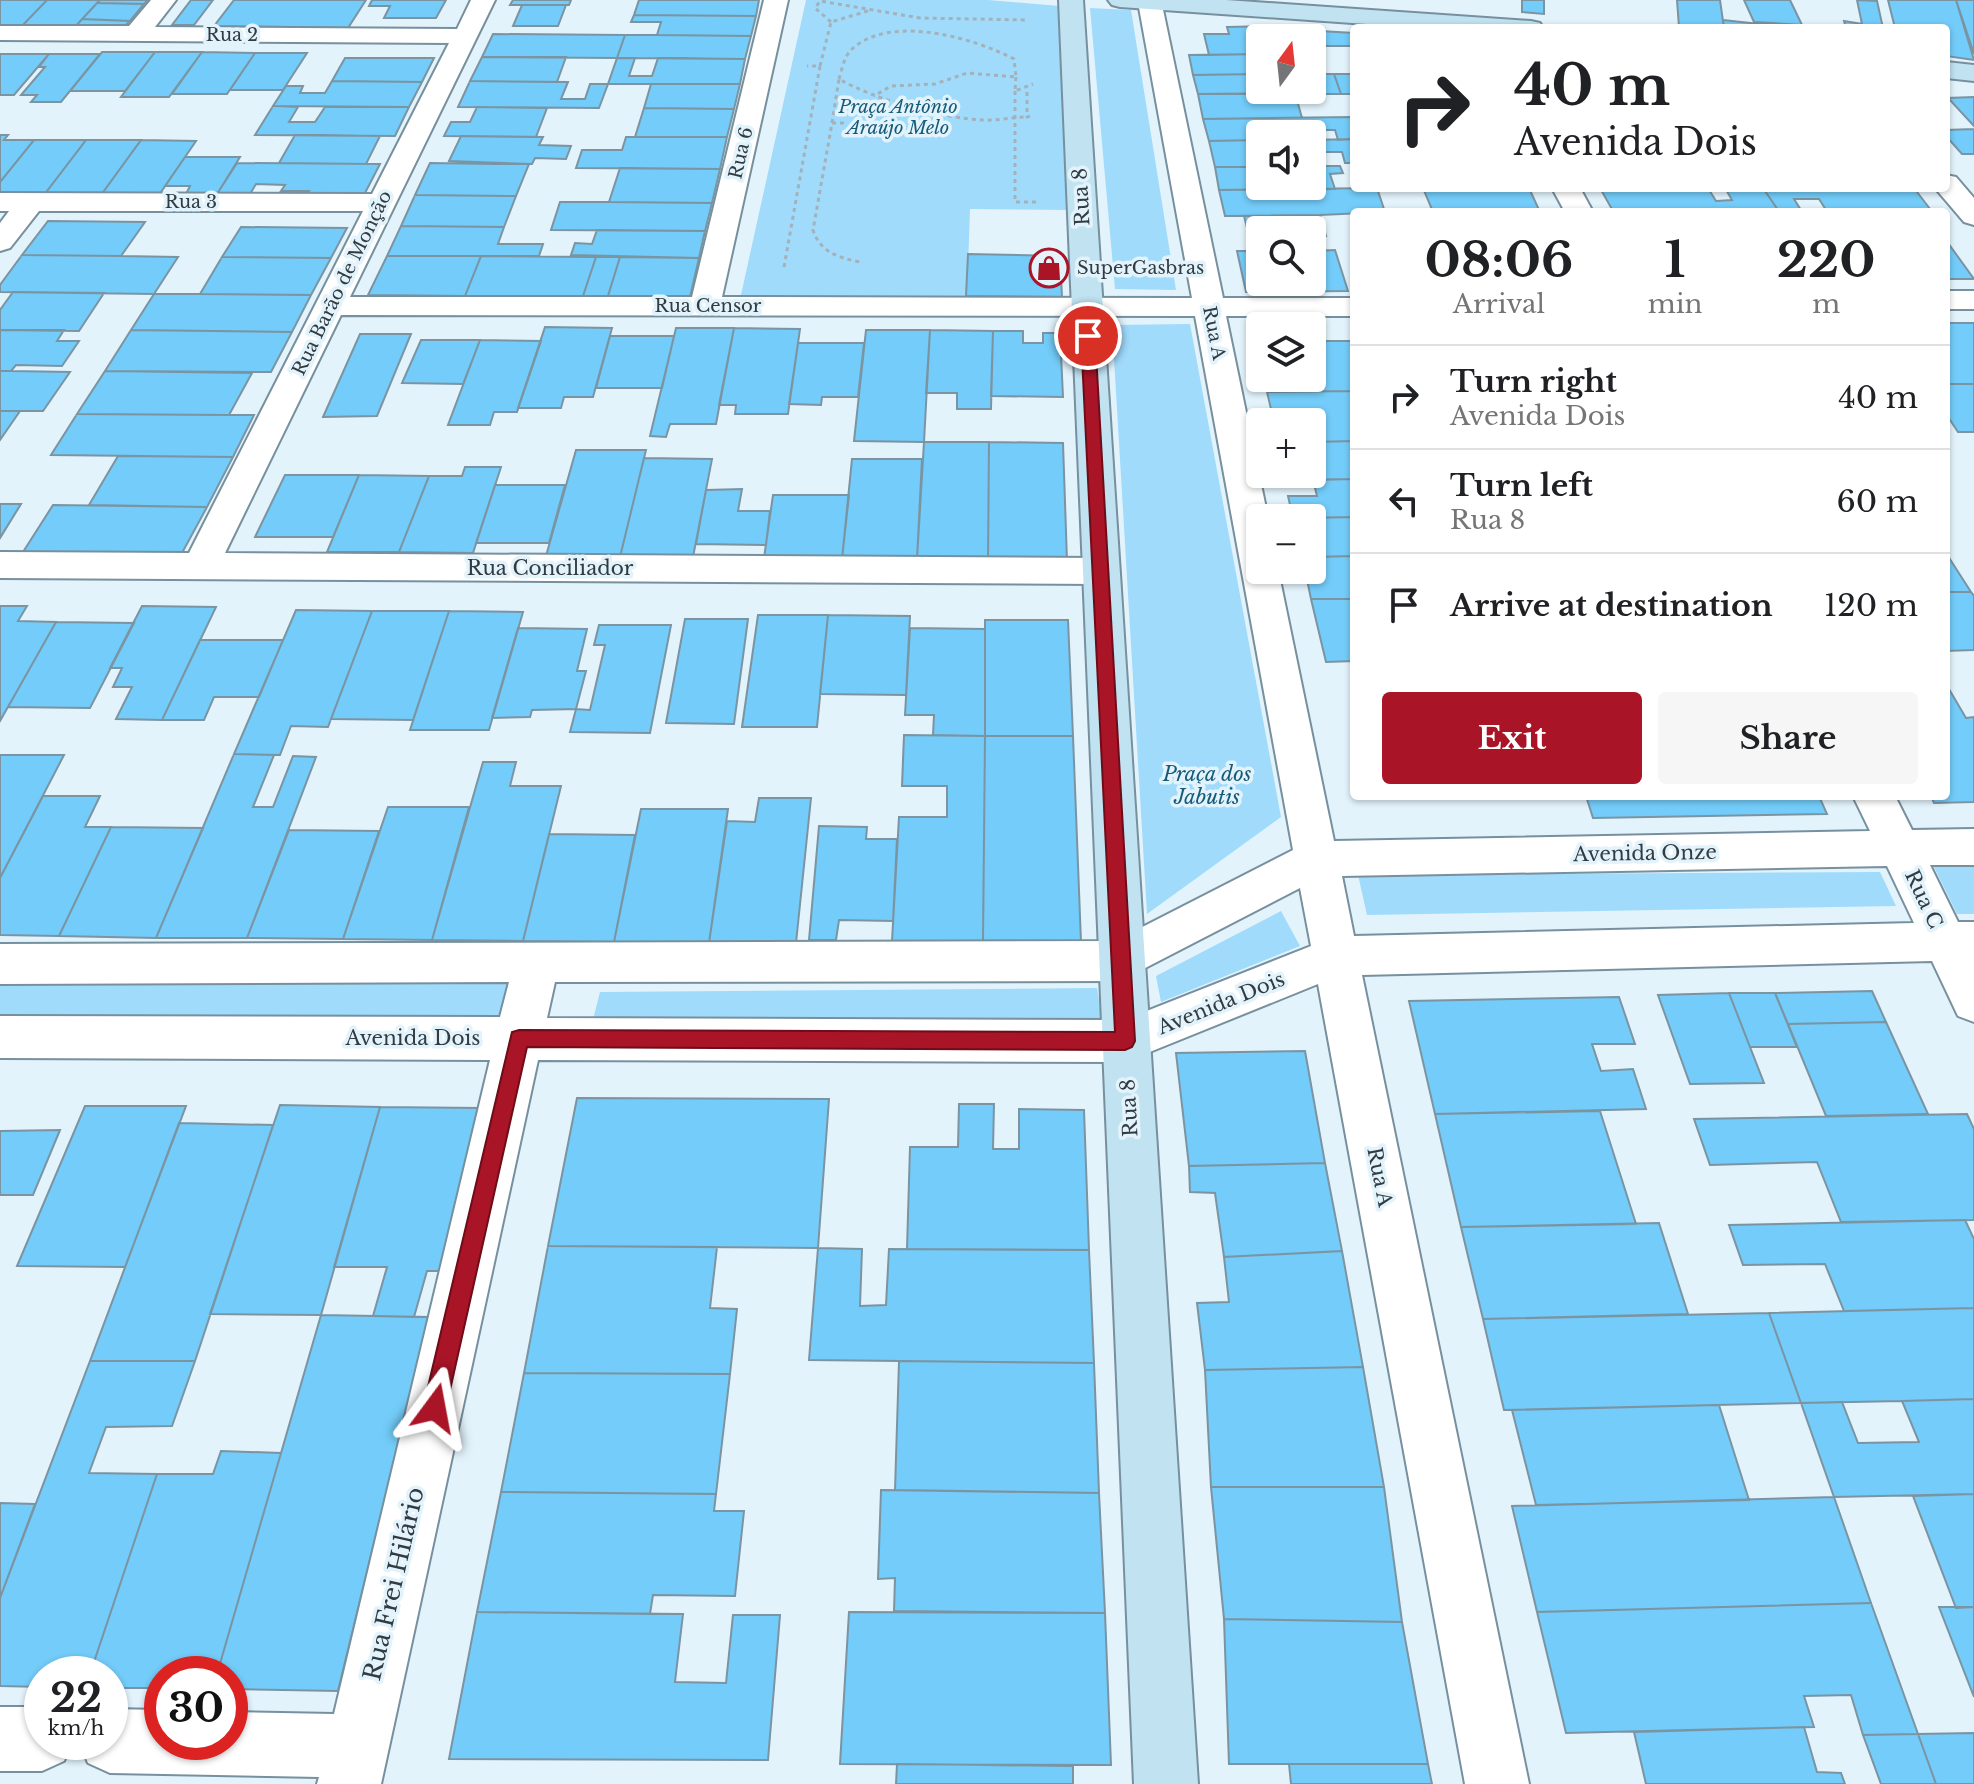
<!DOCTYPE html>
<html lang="en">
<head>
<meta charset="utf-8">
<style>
  body { margin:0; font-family:"Libre Baskerville",serif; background:#f6f6f6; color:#202124; height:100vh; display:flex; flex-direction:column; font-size:30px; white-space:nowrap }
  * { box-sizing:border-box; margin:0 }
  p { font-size:26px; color:#757577 }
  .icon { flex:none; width:44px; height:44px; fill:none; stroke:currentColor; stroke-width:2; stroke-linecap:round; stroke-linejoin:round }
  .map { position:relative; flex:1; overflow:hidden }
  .details { position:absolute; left:1350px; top:208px; width:600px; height:592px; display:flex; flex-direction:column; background:#fff; border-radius:8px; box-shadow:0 2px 6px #0004 }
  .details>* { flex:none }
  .banner { position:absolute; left:1350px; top:24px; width:600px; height:168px; border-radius:8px; box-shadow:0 2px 6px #0004; background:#fff; color:#202124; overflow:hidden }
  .needle { width:52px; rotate:15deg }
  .fabs { position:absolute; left:1246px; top:24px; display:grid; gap:16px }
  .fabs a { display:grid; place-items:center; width:80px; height:80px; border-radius:8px; background:#fff; box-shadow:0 2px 6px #0004; font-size:40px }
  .speed { position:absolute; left:24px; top:1656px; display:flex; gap:16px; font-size:40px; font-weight:700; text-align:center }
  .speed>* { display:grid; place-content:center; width:104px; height:104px; border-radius:50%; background:#fff; box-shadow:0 2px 6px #0004; line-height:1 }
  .speed small { font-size:20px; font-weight:400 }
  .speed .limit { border:12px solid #d22; background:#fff; color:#111 }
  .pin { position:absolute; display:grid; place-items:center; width:68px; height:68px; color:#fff; margin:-34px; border:4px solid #fff; border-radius:50%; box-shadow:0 2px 8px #0007 }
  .me { position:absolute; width:88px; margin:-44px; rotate:13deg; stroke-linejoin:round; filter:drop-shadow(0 0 6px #0008) }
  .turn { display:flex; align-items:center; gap:28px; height:168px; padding:0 32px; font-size:36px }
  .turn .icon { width:104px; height:104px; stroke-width:2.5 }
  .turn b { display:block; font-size:56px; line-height:68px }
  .eta { display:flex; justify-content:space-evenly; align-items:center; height:136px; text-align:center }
  .eta b { font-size:48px; font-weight:700; line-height:56px }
  .primary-button { display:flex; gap:16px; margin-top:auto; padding:16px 32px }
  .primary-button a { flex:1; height:92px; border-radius:8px; background:#aa1427; color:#fff; font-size:32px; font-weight:700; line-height:92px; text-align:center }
  .primary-button a+a { background:#f6f6f6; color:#202124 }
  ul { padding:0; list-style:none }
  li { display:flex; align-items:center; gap:24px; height:104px; padding:0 32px; border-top:2px solid #e0e0e0 }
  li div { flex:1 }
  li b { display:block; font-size:30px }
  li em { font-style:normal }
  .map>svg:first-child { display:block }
  .green { fill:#a0dbfc }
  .building { fill:#73ccf9; stroke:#7b94a2; stroke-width:2 }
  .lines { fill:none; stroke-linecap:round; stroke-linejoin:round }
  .street-casing { stroke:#77909e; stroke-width:4 }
  .secondary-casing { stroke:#77909e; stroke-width:4 }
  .path { stroke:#a3b1b9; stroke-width:3; stroke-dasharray:4 4; stroke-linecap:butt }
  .street { fill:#fff; fill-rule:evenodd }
  .secondary { fill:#c0e2f1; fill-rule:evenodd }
  .route { fill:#aa1427; stroke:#6e0d19; stroke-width:2 }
  .labels { text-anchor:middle; stroke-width:7; stroke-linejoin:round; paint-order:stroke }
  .far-street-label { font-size:18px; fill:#313b41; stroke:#e3f3fc }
  .far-park-label { font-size:18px; font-style:italic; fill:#165b7a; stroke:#e3f3fc }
  .far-poi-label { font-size:18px; fill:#313b41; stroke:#e3f3fc; text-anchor:start }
  .street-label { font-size:20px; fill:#313b41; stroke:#e3f3fc }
  .park-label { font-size:20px; font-style:italic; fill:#165b7a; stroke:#e3f3fc }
  .near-street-label { font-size:24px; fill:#313b41; stroke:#e3f3fc }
</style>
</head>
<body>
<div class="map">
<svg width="1974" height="1784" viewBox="0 0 1974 1784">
  <rect width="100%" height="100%" fill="#e3f3fc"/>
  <!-- green -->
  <path class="green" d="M806 0H988L1060 6 1069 210 970 209 967 298 741 295Z
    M1090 8 1131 10 1176 290 1115 289Z
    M1190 324 1281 817 1147 914 1112 325Z
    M1974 860V914H1957L1931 861Z
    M1880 872 1896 906 1367 915 1358 875Z
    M1281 911 1300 946 1161 1002 1156 976Z
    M0 980 531 984 523 1028 0 1018Z
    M1097 988 1104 1032 590 1031 600 992Z"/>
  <!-- building -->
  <path class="building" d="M0 0H47L20 28H0Z
    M47 0H100L73 29 20 28Z
    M100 0H148L144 4 97 3Z
    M191 0H213L194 25H172Z
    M234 0H366L348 28 214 26Z
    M372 0H446L436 18H384L390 6H369Z
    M513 0H571L569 5H510Z
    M639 0H759L756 16 634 15Z
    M1544 0V14L1522 12V0Z
    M1677 0H1720L1724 28 1679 27Z
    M1744 0H1790L1802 25 1754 22Z
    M1857 0 1877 1 1883 28H1846L1844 21 1862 24Z
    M1888 0H1956L1974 60 1946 56V28H1895Z
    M1956 0H1974V54Z
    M97 3 144 4 130 21 82 19Z
    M522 5H566L558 26H513Z
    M634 15 756 16 751 36 657 35 661 22H631Z
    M82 19 130 21 121 30 73 29Z
    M1723 20 1777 26 1778 28H1724Z
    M1276 26 1279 38H1260V54L1209 55 1204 34H1229L1227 27Z
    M1320 31 1354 33V46H1326Z
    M493 34 625 35 617 58 482 57Z
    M625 35H657L751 36 745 59 617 58Z
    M102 52H155L125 91H70Z
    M155 52H202L169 97H121Z
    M202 52 255 53 227 94H172Z
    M255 53H307L283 90H230Z
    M0 54H49L14 95H0Z
    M49 54H100L61 102H31L37 95H21L45 67H39Z
    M1260 54V74L1193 75 1189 55Z
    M482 57H566L557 82 470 81Z
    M345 58H434L422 82 332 81Z
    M617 58H635L629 76H652L658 58 745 59 740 84H608Z
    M1260 74V90H1303L1304 94H1198L1193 75Z
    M1312 74H1334L1341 94H1317L1314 86H1320L1317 79 1312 80Z
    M1334 74H1354V94H1341Z
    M332 81 422 82 409 107 273 106 286 86H303L300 93H325Z
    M470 81 568 82 561 99H585L590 84H608L599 108 458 107Z
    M651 84H740L734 109 644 108Z
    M1295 93 1302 118 1203 119 1198 94Z
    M1974 97V126L1948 98Z
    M273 106 298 107 289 122H315L325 107H409L395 136 255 135Z
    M477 107 547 108 536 137 444 136 451 122H470Z
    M644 108 734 109 727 137H635Z
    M1352 117 1354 139 1338 140 1335 130H1308L1310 134H1260V140L1209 141 1203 119Z
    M1974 129V154H1962L1946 136V130Z
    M0 135H8L4 140H34L0 182Z
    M295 135 380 136 366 164 279 163Z
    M461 136 543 137 539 145 571 146 566 159 535 158 532 164 449 161Z
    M626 137H727L720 169 576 168 582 150H622Z
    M1354 139V163H1345L1342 152H1316L1321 166H1312V140Z
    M34 140H86L44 195 0 194V182Z
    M86 140H141L101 195H44Z
    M141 140 196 141 159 195H101Z
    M1260 140V167H1215L1209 141Z
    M185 157H240L217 194H186L190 186H165Z
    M237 163 380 164 364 195 307 194 309 191H281L285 185 256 184 250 194H217Z
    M430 163 495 164H529L516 196 415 195Z
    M1312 166H1340L1343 173 1330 174 1335 189 1219 190 1215 167H1260V186H1312Z
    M620 168 720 169 712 203 609 202Z
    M1377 188 1385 212 1320 215 1225 216 1219 190Z
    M1423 188H1529L1540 212H1433Z
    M1600 188H1708L1716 201 1732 200 1725 188H1763L1778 210 1613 211Z
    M1763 188H1914L1930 209 1826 210 1819 199H1794L1801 210H1778Z
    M415 195 516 196 504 227 401 226Z
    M560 202H609L712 203 705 231 551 230Z
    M1930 209 1932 212 1801 210H1826Z
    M1749 210 1750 212 1613 211Z
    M1320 215 1326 236H1317L1322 251H1312V230H1260V251H1253L1244 216Z
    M48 221 145 222 121 256 22 255Z
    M401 226 504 227 498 244H543L539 256H387Z
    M241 227 347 228 331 258 222 257Z
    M597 230 705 231 699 258 571 255 575 243 592 244Z
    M1946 243H1948L1974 279H1946Z
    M1335 250 1348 291 1246 292 1237 251H1260V282H1312V251Z
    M968 254 1060 256 1062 297 966 296Z
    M22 255 121 256 178 257 154 294 0 292V285Z
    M387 256H481L465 296 368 295Z
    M481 256 589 257H596L583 296H465Z
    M222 257 331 258 311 295 200 294Z
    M596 257H620L608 296H583Z
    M620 257 699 258 690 297 608 296Z
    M13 292 104 293 79 331 0 330V310Z
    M154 294H200L311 295 292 332 131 330Z
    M1946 323H1974V384H1946Z
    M545 327 612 328 593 397H564L561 408H518Z
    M676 328H734L716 424H670L666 437 650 436Z
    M734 328 800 329 788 414H735L736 405H719Z
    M0 330H64L57 341H79L62 366 16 365 11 371H0Z
    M131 330 292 332 271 372 105 371Z
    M866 330H930L924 442 854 441Z
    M930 330 993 331 991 409H957V393H926Z
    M993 331H1023V343H1043V333H1060L1063 397 991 396Z
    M360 334H411L377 416 323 417Z
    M610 336H674L662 388H596Z
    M421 340H480L463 384 402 383Z
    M480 340 541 341 517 412H494L490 425H448Z
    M1312 341H1354V391L1267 392 1263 378H1312Z
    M798 343H864L858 397H822L821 405 789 404Z
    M0 371H11L70 372 43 411H0Z
    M105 371 252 373 229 415 77 414Z
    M1946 384H1974V432H1958L1946 414Z
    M1354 391V441L1312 442V422H1274L1267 392Z
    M0 411H20L0 440Z
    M77 414 229 415H254L233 457 51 455Z
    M1354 441V479L1287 480 1286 474H1312V442Z
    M924 442H989L988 560 917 559Z
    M989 442 1063 443 1067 561 988 560Z
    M576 450H646L620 557 546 556Z
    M118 456 233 457 207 507 89 505Z
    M644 458 712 459 693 557H620Z
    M852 459H922L917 559H842Z
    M465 467H501L473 553 399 552 429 476H462Z
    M285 475H359L333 537H255Z
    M359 475 429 476 399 552H327Z
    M1354 479V517L1293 518 1288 496H1317L1313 480Z
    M495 485H565L549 543H476Z
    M742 489 738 511H770L766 545 696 544 706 490Z
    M773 495H849L842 559 764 558Z
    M0 504H21L0 538Z
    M53 505 207 507 182 553 23 552Z
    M1354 517V556L1312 557V518H1306Z
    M1946 553 1971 592H1946Z
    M1354 556V599H1311L1305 570H1312V557Z
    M1946 592H1971L1974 596V650L1946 651Z
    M1311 599H1354V661L1326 662Z
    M0 606H27L18 621 56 622 0 721Z
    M142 606 216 607 162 720 116 719 132 687H113L122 668H110Z
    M296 610 372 611 328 727 291 726 280 755 234 754Z
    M372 611H449L413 720 331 719Z
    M449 611 523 612 489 730H410Z
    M758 615H828L817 727H742Z
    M828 615 910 616 906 695 820 694Z
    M685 619H748L734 724 666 723Z
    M985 620H1068L1073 736H985Z
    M56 622 134 623 90 708 8 707Z
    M599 625H671L650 733 570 732 576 709 590 710 605 645H594Z
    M518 628 587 629 577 671H586L576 709 532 710 530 717 492 718Z
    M910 628 985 629V736L933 735 934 715H905Z
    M200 640H283L259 697H214L204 720H162Z
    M1946 684 1966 718 1974 717V802L1934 803 1931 796H1946Z
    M904 735 985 736 983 941H892L899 817H947V786H902Z
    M985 736H1073L1081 942 983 941Z
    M234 754 274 755 253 807H273L293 756 316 757 247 938H156Z
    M0 755H64L0 878Z
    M483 762H516L510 786H561L523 941 432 940Z
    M43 796H100L85 827H111L59 936 0 935V878Z
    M1586 796H1819L1827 814 1593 818Z
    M759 798H811L796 943H709L727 821 755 822Z
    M388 807H469L432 940 343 939Z
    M641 809H728L709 943 614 942Z
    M819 826 867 827 866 839H897L893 921 839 920 836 940H809Z
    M111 827 203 828 156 938 59 936Z
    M289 830 379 831 343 939 247 938Z
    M549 834 635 835 614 942 523 941Z
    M1872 991 1886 1022 1788 1024 1775 993Z
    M1729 993 1764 1083 1690 1084 1658 995Z
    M1729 993H1775L1797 1047H1750Z
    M1619 997 1635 1044H1592L1601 1071 1633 1069 1646 1109 1435 1114 1409 1001Z
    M1886 1022 1928 1114 1826 1116 1788 1024Z
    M1305 1051 1325 1163 1189 1166 1176 1053Z
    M577 1098 829 1099 818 1248 548 1246Z
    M959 1104H994L993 1149H1019V1109L1084 1110 1089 1250 907 1249 910 1147H958Z
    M280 1105 380 1107 321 1315 210 1314Z
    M85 1106H186L125 1267 17 1266Z
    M380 1107 480 1108 440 1271H427L414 1317 373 1316 387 1267H334Z
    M1600 1111 1636 1224 1461 1227 1435 1114Z
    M1967 1114 1974 1129V1220L1841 1222 1817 1162 1710 1165 1694 1119Z
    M179 1123 273 1125 195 1361H90Z
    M60 1130 33 1195H0V1131Z
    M1325 1163 1342 1251 1224 1257 1215 1193 1190 1192 1189 1166Z
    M1965 1220 1974 1239V1308L1844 1311 1825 1264 1743 1265 1729 1225Z
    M1659 1223 1688 1314 1483 1319 1461 1227Z
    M548 1246 717 1247 710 1308 737 1309 730 1374 524 1373Z
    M818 1248 862 1249 860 1306 886 1305 889 1249 1089 1250 1094 1363 809 1360Z
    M1342 1251 1363 1367 1205 1370 1197 1303 1229 1302 1224 1257Z
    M1974 1308V1399L1902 1401 1801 1403 1769 1313Z
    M1769 1313 1801 1403 1504 1410 1483 1319Z
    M321 1315 429 1317 338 1691 230 1689V1674H217Z
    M90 1361H195L172 1426 106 1427 89 1473 157 1474 90 1674H42V1687L0 1686V1598Z
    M899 1361 1094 1363 1099 1493 895 1490Z
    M1363 1367 1384 1487H1211L1205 1370Z
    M524 1373 730 1374 716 1494 501 1492Z
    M1974 1399V1494L1834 1497 1801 1403 1842 1402 1858 1443 1919 1442 1902 1401Z
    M1719 1405 1749 1500 1536 1505 1512 1410Z
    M221 1451 281 1453 217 1674H162V1688H110V1674H90L157 1474H213Z
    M1211 1487H1384L1402 1622 1224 1619Z
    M881 1490 1099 1493 1105 1613 894 1611 895 1578 878 1579Z
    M501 1492 716 1494 714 1511H744L735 1596 653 1595 650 1614 477 1612Z
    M1974 1494V1607L1956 1608 1913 1496Z
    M1834 1497 1871 1603 1537 1612 1512 1506Z
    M0 1503 35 1504 0 1598Z
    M1871 1603 1918 1734 1863 1735 1851 1695 1804 1696 1814 1727 1566 1733 1537 1612Z
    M1939 1607H1974V1697Z
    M477 1612 683 1614 675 1682 726 1683 733 1615H780L768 1760 449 1759Z
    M849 1612 1105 1613 1111 1765 840 1764Z
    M1224 1619 1402 1622 1428 1764H1229Z
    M1804 1727 1817 1772 1841 1773 1845 1784H1646L1634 1732Z
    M1974 1733V1784H1936L1918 1734Z
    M1918 1734 1936 1784H1881L1863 1735Z
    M897 1764 1073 1766V1784H896Z
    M1289 1764H1428L1432 1784H1291Z"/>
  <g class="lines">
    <defs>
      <path id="street" d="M151 0H176L155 27 457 29 471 0H495L350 297H692L764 0H788L722 297 1192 298 1138 2 1161 0 1223 298H1354V316H1226L1268 518H1260V570H1278L1334 841 1870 831 1853 796H1895L1912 830 1974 829V865H1930L1958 922H1974V1022L1958 1016 1932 961 1362 975 1529 1784H1465L1318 984 1125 1062 538 1060 381 1784H317L319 1777 110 1773 88 1763 79 1742H110V1709L162 1710V1742H230V1712L334 1714 490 1060 0 1058V1016L500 1017 509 982 0 984V944L1115 941 1293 850 1195 316 341 315 225 553 1100 558 1113 562 1118 571 1113 580 1100 584 0 578V552L189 553 363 211H39L10 248 0 251V223L9 211H0V193L372 194 449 43 0 40V26H129ZM1887 866 1914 923 1354 936 1342 876ZM1300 888 1311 946 1124 1020 547 1018 555 982 1120 981Z
        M1946 175 1956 177 1974 198V225L1964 222 1935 188H1946Z
        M1552 188H1580L1593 212H1565Z
        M1946 291H1974V309H1946Z
        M0 1707H42V1742H72L64 1761 42 1771H0Z"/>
      <path id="secondary" d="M1059 0H1083L1198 1784H1134Z
        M1108 0H1226L1531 21 1540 23 1543 28H1424L1120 7 1112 5Z
        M1946 62 1974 65V81L1946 78Z"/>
    </defs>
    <!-- street casing -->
    <use href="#street" class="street-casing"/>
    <!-- secondary casing -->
    <use href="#secondary" class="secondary-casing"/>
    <!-- path -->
    <path class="path" d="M831 22 815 8 820 1 920 18 1028 20
      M820 66 831 22 871 10
      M1016 77 1015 91 1033 84
      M839 79C842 69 844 57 851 50 889 13 974 38 1014 59L1016 77 967 73 935 84 891 86 874 96
      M1015 91V202H1036
      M1027 92V117L1031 116
      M832 123 839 79C876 100 940 118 983 120 998 121 1012 117 1027 117
      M844 123H832L813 230C820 252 839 258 860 262
      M784 267 820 66H807"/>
    <!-- street -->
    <use href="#street" class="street"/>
    <!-- secondary -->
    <use href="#secondary" class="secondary"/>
  </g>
  <!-- route -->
  <path class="route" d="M1088 332 1095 336 1135 1041 1132 1047 1125 1050 527 1047 446 1408 443 1416 435 1419 427 1416 423 1408 512 1032 519 1030 1115 1032 1081 336Z"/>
  <!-- icons -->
  <defs>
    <symbol id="shop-ring" viewBox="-11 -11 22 22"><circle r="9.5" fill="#e3f3fc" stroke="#aa1427" stroke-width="1.5"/><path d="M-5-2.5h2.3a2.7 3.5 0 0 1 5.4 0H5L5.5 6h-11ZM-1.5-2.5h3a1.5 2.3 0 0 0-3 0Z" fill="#aa1427"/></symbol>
  </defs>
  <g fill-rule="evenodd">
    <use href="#shop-ring" x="1027" y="246" width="44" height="44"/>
  </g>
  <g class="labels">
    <!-- far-street labels -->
    <g class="far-street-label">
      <text x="232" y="41">Rua 2</text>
      <text transform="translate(741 153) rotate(-77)" y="6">Rua 6</text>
      <text x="191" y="208">Rua 3</text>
      <text transform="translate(342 283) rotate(-64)" y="6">Rua Barão de Monção</text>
      <text x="708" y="312">Rua Censor</text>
      <text transform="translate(1214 333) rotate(79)" y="6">Rua A</text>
    </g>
    <!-- far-park labels -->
    <g class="far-park-label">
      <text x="898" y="113">Praça Antônio<tspan x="898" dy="21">Araújo Melo</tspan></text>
    </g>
    <!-- far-poi labels -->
    <g class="far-poi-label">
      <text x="1077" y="274">SuperGasbras</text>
    </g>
    <!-- street labels -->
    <g class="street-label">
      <text transform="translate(1081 197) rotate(-93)" y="7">Rua 8</text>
      <text x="550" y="575">Rua Conciliador</text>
      <text transform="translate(1645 853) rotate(-1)" y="7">Avenida Onze</text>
      <text transform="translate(1924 899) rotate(65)" y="7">Rua C</text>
      <text transform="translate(1221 1003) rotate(-22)" y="7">Avenida Dois</text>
      <text x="413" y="1045">Avenida Dois</text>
      <text transform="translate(1129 1108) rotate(-93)" y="7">Rua 8</text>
      <text transform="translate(1380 1177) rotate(79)" y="7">Rua A</text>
    </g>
    <!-- park labels -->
    <g class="park-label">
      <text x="1207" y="781">Praça dos<tspan x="1207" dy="23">Jabutis</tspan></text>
    </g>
    <!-- near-street labels -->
    <g class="near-street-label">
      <text transform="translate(394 1584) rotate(-77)" y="8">Rua Frei Hilário</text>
    </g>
  </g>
</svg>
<div class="fabs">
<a><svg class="needle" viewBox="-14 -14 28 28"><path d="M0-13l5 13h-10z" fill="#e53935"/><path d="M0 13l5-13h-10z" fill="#757577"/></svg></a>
<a><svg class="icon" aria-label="sound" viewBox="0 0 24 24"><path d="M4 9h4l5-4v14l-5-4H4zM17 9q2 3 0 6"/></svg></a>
<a><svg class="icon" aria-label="search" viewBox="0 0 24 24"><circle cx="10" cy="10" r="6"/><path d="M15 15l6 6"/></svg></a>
<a><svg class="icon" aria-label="layers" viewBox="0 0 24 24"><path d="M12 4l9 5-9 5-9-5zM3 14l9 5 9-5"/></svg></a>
<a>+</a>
<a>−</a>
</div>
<div class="speed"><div>22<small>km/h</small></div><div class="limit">30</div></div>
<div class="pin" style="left:1088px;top:336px;background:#d93025"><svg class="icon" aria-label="arrive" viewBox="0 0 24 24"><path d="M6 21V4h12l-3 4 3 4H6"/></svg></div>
<svg class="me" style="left:435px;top:1408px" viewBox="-20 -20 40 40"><path d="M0-17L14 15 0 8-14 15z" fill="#aa1427" stroke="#fff" stroke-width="4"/></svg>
<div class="banner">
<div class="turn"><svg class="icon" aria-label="right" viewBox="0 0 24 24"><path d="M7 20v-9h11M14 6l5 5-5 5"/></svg><div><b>40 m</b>Avenida Dois</div></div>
</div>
<section class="details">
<div class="eta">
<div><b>08:06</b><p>Arrival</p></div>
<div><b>1</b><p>min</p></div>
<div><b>220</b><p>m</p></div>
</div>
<ul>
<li><svg class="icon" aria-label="right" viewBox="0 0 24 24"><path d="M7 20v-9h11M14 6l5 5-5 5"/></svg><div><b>Turn right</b><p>Avenida Dois</p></div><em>40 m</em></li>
<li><svg class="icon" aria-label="left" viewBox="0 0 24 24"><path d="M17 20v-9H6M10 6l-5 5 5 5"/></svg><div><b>Turn left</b><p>Rua 8</p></div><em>60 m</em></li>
<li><svg class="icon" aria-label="arrive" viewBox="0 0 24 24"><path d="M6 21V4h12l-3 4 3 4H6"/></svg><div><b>Arrive at destination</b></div><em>120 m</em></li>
</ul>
<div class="primary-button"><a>Exit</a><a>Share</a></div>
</section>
</div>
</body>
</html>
